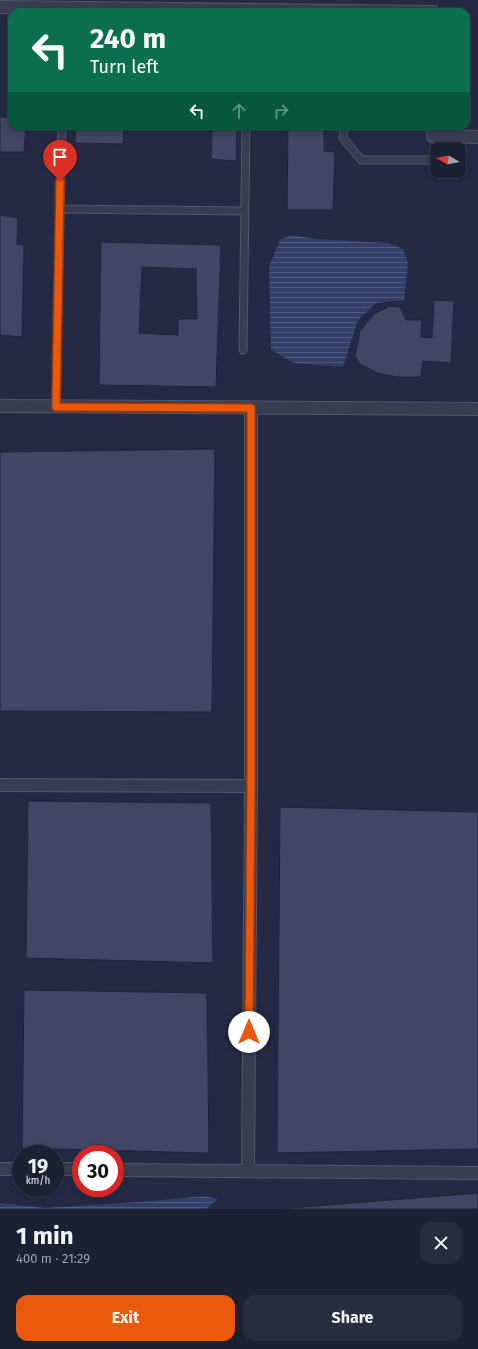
<!DOCTYPE html>
<html lang="en">
<head>
<meta charset="utf-8">
<style>
  body { margin:0; font-family:"Fira Sans",sans-serif; background:#282d3e; color:#f1f3f6; height:100vh; display:flex; flex-direction:column; font-size:15px; white-space:nowrap }
  * { box-sizing:border-box; margin:0 }
  p { font-size:13px; color:#a0a3ac }
  .icon { flex:none; width:22px; height:22px; fill:none; stroke:currentColor; stroke-width:2; stroke-linecap:round; stroke-linejoin:round }
  .map { position:relative; height:1209px; overflow:hidden }
  .sheet { display:flex; flex-direction:column; background:#1b2032; flex:1 }
  .sheet>* { flex:none }
  .hud { position:absolute; left:8px; top:8px; width:462px; height:122px; border-radius:12px; box-shadow:0 2px 6px #0003,0 0 0 1px #393e4d; background:#0b6e4f; color:#fff; overflow:hidden }
  .needle { width:26px; rotate:280deg }
  .buttons { position:absolute; left:430px; top:142px; display:grid; gap:8px }
  .buttons a { display:grid; place-items:center; width:36px; height:36px; border-radius:8px; background:#1b2032; box-shadow:0 2px 6px #0003,0 0 0 1px #393e4d; font-size:20px }
  .speed { position:absolute; left:12px; top:1145px; display:flex; gap:8px; font-size:20px; font-weight:700; text-align:center }
  .speed>* { display:grid; place-content:center; width:52px; height:52px; border-radius:50%; background:#1b2032; box-shadow:0 2px 6px #0003,0 0 0 1px #393e4d; line-height:1 }
  .speed small { font-size:10px; font-weight:400 }
  .speed .limit { border:6px solid #d22; background:#fff; color:#111 }
  .pin { position:absolute; display:grid; place-items:center; width:34px; height:34px; color:#fff; margin:-41px -17px; border-radius:50% 50% 50% 0; rotate:-45deg; box-shadow:0 0 4px #0007 }
  .pin .icon { rotate:45deg }
  .me { position:absolute; width:44px; margin:-22px; rotate:0deg; stroke-linejoin:round; filter:drop-shadow(0 0 3px #0008) }
  .turn { display:flex; align-items:center; gap:14px; height:84px; padding:0 16px; font-size:18px }
  .turn .icon { width:52px; height:52px; stroke-width:2.5 }
  .turn b { display:block; font-size:28px; line-height:34px }
  .lanes { display:flex; align-items:center; height:38px; padding:0 16px; background:#0003; justify-content:center; gap:20px; direction:ltr }
  .lanes .off { opacity:.35 }
  .round { display:grid; place-items:center; flex:none; width:42px; height:42px; border-radius:12px; background:#282d3e }
  .summary { display:flex; align-items:center; justify-content:space-between; height:68px; padding:0 16px }
  h1 { font-size:24px; font-weight:700; line-height:30px }
  .action { display:flex; gap:8px; margin-top:auto; padding:8px 16px }
  .action a { flex:1; height:46px; border-radius:12px; background:#ea580c; color:#fff; font-size:16px; font-weight:700; line-height:46px; text-align:center }
  .action a+a { background:#282d3e; color:#f1f3f6 }
  .map>svg:first-child { display:block }
  .water { fill:url(#water-rules) }
  .building { fill:#404663; stroke:#1f2439; fill-rule:evenodd }
  .lines { fill:none; stroke-linecap:round; stroke-linejoin:round }
  .service-casing { stroke:#53586c; stroke-width:9 }
  .minor-casing { stroke:#53586c; stroke-width:14 }
  .service { stroke:#383d52; stroke-width:7 }
  .minor { stroke:#383d52; stroke-width:12 }
  .route-casing { stroke:#983908; stroke-width:10 }
  .route { stroke:#ea580c; stroke-width:7 }
</style>
</head>
<body>
<div class="map">
<svg width="478" height="1209" viewBox="0 0 478 1209">
  <defs>
    <pattern id="water-rules" width="6" height="5" patternUnits="userSpaceOnUse"><rect width="6" height="5" fill="#343e69"/><path d="M0 2.5h6" fill="none" stroke="#4f587d"/></pattern>
  </defs>
  <rect width="100%" height="100%" fill="#242a43"/>
  <!-- water -->
  <path class="water" d="M291 235 317 239 388 243 403 249 408 263 404 300 376 303 358 320 343 367 294 363 271 350 269 267 280 240Z
    M205 1196 218 1199 206 1209H0V1203L45 1208 139 1202Z"/>
  <!-- building -->
  <path class="building" d="M0 117 12 118V126H26L24 152H0Z
    M76 126H124L123 144 75 143Z
    M212 126H237L236 161 211 159Z
    M288 126H324V151L335 152 333 210H287Z
    M0 215 18 218 17 245H24L22 337 0 335Z
    M101 242 221 245 216 387 99 385ZM142 267 196 269 197 319H178V335L139 333Z
    M434 300 454 301 451 363 423 361 421 377H398L377 373 360 364 355 356 360 331 374 314 390 306 400 307 406 320H422L421 337 432 338Z
    M215 449 212 712 0 711V452Z
    M28 801 211 803 213 963 26 958Z
    M280 807 478 812V1149L277 1153Z
    M24 990 207 993 209 1153 22 1148Z
    M478 1193V1209H286L291 1208Z"/>
  <g class="lines">
    <defs>
      <path id="service" d="M344 126 343 138 361 160H432L437 155
        M445 149 460 137
        M60 209 245 211
        M243 350 246 126
        M56 407 62 126"/>
      <path id="minor" d="M0 7 434 12
        M433 126V136L478 137
        M0 406 478 409
        M0 785 251 786
        M0 1169H21
        M55 1169H81
        M115 1170 478 1173
        M248 1171 251 786V408"/>
    </defs>
    <!-- service casing -->
    <use href="#service" class="service-casing"/>
    <!-- minor casing -->
    <use href="#minor" class="minor-casing"/>
    <!-- service -->
    <use href="#service" class="service"/>
    <!-- minor -->
    <use href="#minor" class="minor"/>
  </g>
  <g class="lines">
    <defs>
      <path id="route" d="M60 181 56 407 251 408V786L249 1032"/>
    </defs>
    <!-- route casing -->
    <use href="#route" class="route-casing"/>
    <!-- route -->
    <use href="#route" class="route"/>
  </g>
</svg>
<div class="buttons">
<a><svg class="needle" viewBox="-14 -14 28 28"><path d="M0-13l5 13h-10z" fill="#e53935"/><path d="M0 13l5-13h-10z" fill="#a0a3ac"/></svg></a>
</div>
<div class="speed"><div>19<small>km/h</small></div><div class="limit">30</div></div>
<div class="pin" style="left:60px;top:181px;background:#d93025"><svg class="icon" aria-label="arrive" viewBox="0 0 24 24"><path d="M6 21V4h12l-3 4 3 4H6"/></svg></div>
<svg class="me" style="left:249px;top:1032px" viewBox="-20 -20 40 40"><circle r="19" fill="#fff"/><path d="M0-13L10 11 0 6-10 11z" fill="#ea580c"/></svg>
<div class="hud">
<div class="turn"><svg class="icon" aria-label="left" viewBox="0 0 24 24"><path d="M17 20v-9H6M10 6l-5 5 5 5"/></svg><div><b>240 m</b>Turn left</div></div>
<div class="lanes"><svg class="icon" aria-label="left" viewBox="0 0 24 24"><path d="M17 20v-9H6M10 6l-5 5 5 5"/></svg><svg class="icon off" aria-label="ahead" viewBox="0 0 24 24"><path d="M12 20V5M6 11l6-6 6 6"/></svg><svg class="icon off" aria-label="right" viewBox="0 0 24 24"><path d="M7 20v-9h11M14 6l5 5-5 5"/></svg></div>
</div>
</div>
<section class="sheet">
<div class="summary"><div><h1>1 min</h1><p>400 m · 21:29</p></div><a class="round"><svg class="icon" aria-label="close" viewBox="0 0 24 24"><path d="M6 6l12 12M18 6L6 18"/></svg></a></div>
<div class="action"><a>Exit</a><a>Share</a></div>
</section>
</body>
</html>
